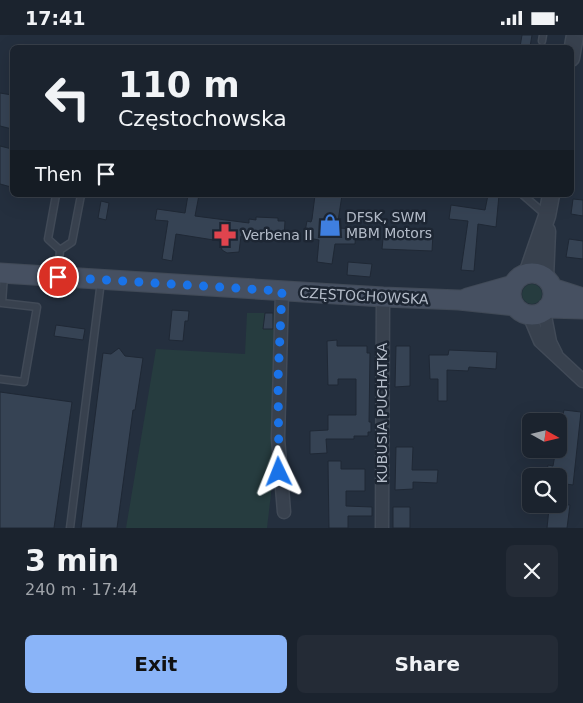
<!DOCTYPE html>
<html lang="en">
<head>
<meta charset="utf-8">
<style>
  body { margin:0; font-family:"DejaVu Sans",sans-serif; background:#242b36; color:#f1f3f6; height:100vh; display:flex; flex-direction:column; font-size:19px; white-space:nowrap }
  * { box-sizing:border-box; margin:0 }
  p { font-size:16px; color:#a0a4aa }
  .icon { flex:none; width:28px; height:28px; fill:none; stroke:currentColor; stroke-width:2; stroke-linecap:round; stroke-linejoin:round }
  .map { position:relative; height:493px; overflow:hidden }
  .panel { display:flex; flex-direction:column; background:#1b232e; flex:1 }
  .panel>* { flex:none }
  .banner { position:absolute; left:10px; top:10px; width:564px; height:152px; border-radius:8px; box-shadow:0 5px 20px #0002,0 0 0 1px #39404a; background:#1b232e; color:#f1f3f6; overflow:hidden }
  .needle { width:32px; rotate:98deg }
  .buttons { position:absolute; left:522px; top:378px; display:grid; gap:10px }
  .buttons a { display:grid; place-items:center; width:45px; height:45px; border-radius:8px; background:#1b232e; box-shadow:0 5px 20px #0002,0 0 0 1px #39404a; font-size:25px }
  .pin { position:absolute; display:grid; place-items:center; width:42px; height:42px; color:#fff; margin:-21px; border:2px solid #fff; border-radius:50%; box-shadow:0 1px 5px #0007 }
  .me { position:absolute; width:55px; margin:-28px; rotate:358deg; stroke-linejoin:round; filter:drop-shadow(0 0 4px #0008) }
  .turn { display:flex; align-items:center; gap:18px; height:105px; padding:0 25px; font-size:22px }
  .turn .icon { width:65px; height:65px; stroke-width:2.5 }
  .turn b { display:block; font-size:35px; line-height:42px }
  .then { display:flex; align-items:center; height:48px; padding:0 25px; background:#0003; gap:10px; font-size:19px }
  .round { display:grid; place-items:center; flex:none; width:52px; height:52px; border-radius:8px; background:#242b36 }
  .headline { display:flex; align-items:center; justify-content:space-between; height:85px; padding:0 25px }
  h1 { font-size:30px; font-weight:600; line-height:38px }
  .button { display:flex; gap:10px; margin-top:auto; padding:10px 25px }
  .button a { flex:1; height:58px; border-radius:8px; background:#8ab4f8; color:#111; font-size:20px; font-weight:600; line-height:58px; text-align:center }
  .button a+a { background:#242b36; color:#f1f3f6 }
  .status { display:flex; justify-content:space-between; align-items:center; height:35px; padding:0 25px; background:#1b232e; direction:ltr }
  .status svg { height:14px; fill:currentColor }
  .map>svg:first-child { display:block }
  .green { fill:#263c3f }
  .building { fill:#364354; stroke:#1f2835 }
  .lines { fill:none; stroke-linecap:round; stroke-linejoin:round }
  .service-casing { stroke:#414a57; stroke-width:9 }
  .minor-casing { stroke:#414a57; stroke-width:15 }
  .tertiary-casing { stroke:#414a57; stroke-width:19 }
  .secondary-casing { stroke:#414a57; stroke-width:21 }
  .service { stroke:#38414e; stroke-width:6 }
  .minor { stroke:#38414e; stroke-width:12 }
  .tertiary { stroke:#38414e; stroke-width:16 }
  .secondary { stroke:#465061; stroke-width:19 }
  .route { stroke:#1a73e8; stroke-width:9; stroke-dasharray:0 16.2 }
  .labels { text-anchor:middle; stroke-width:5; stroke-linejoin:round; paint-order:stroke }
  .poi-label { font-size:14px; fill:#b4bcc9; stroke:#1d2633; text-anchor:start }
  .street-label { font-size:14px; fill:#b4bcc9; stroke:#1d2633 }
</style>
</head>
<body>
<div class="status"><b>17:41</b><svg viewBox="0 0 49 12"><path d="M0 12V9h3v3zM5 12V6h3v6zM10 12V3h3v9zM15 12V0h3v12zM26 1h20v11H26zM47 4h2v5h-2z"/></svg></div>
<div class="map">
<svg width="583" height="493" viewBox="0 0 583 493">
  <rect width="100%" height="100%" fill="#242f3e"/>
  <!-- green -->
  <path class="green" d="M522 259a10 10 0 1 1 20 0a10 10 0 1 1-20 0Z
    M247 278H275L271 459 267 493H126L156 314 245 319Z"/>
  <!-- building -->
  <path class="building" d="M522 0H532L530 12H520Z
    M0 58 12 60V94L0 91Z
    M0 111 12 114 11 152 0 149Z
    M188 160H199L195 181 249 188V184L256 185V182L278 183V186H285L284 203 241 201 239 217 227 218 222 215 220 206 176 199 172 226 162 224 168 186 155 185 157 174 185 178Z
    M315 160H342L337 193 356 194 355 209H335L332 229 317 227 319 205 304 202 307 186 311 187 312 184Z
    M488 160H499L496 192 478 189 474 236 461 235 468 186 449 184 451 170 485 175Z
    M573 164 583 165V181L571 179Z
    M101 166 109 168 106 185 98 183Z
    M384 194 433 198 432 216 382 214Z
    M569 204 583 206V224L566 222Z
    M348 227 372 229 370 242 347 240Z
    M172 275 189 276 188 286H185L183 306 169 305Z
    M265 278H273V294H263Z
    M56 290 85 294 83 305 54 301Z
    M337 305V311H367V318H370L369 387H371V397H368V401H354V404H326L327 418 310 419V396L328 395V380H356V344H338V350H328L327 306Z
    M396 311H410V351L395 352Z
    M119 313 125 321 143 323 135 375H133L117 493H81L103 318 111 319Z
    M449 315 497 317 496 334 469 332 468 336 447 335V366H438V344H430L429 320H448Z
    M0 357 72 367 54 493H0Z
    M564 375 581 377 573 450 559 448V441H546L548 430 553 431 556 414H559V385H562Z
    M396 412H413L412 435H438L437 448 413 447V454L395 455Z
    M328 426H341V434H365V456H346V471L372 472V481H348V493H329Z
    M553 469 570 470 567 493H547L549 474H552Z
    M393 472H410V493H393Z"/>
  <g class="lines">
    <defs>
      <path id="service" d="M542 6 543 0
        M56 160 48 204 60 215
        M523 160 546 180
        M58 239 60 215 72 207 81 160
        M0 344 24 347 37 272 2 268 4 240
        M70 493 101 246"/>
      <path id="minor" d="M282 256 278 403 284 477
        M544 276 550 307 556 319
        M529 280 540 306 583 346
        M382 493 383 262"/>
      <path id="tertiary" d="M571 23 575 0
        M527 239 547 181 551 160
        M545 243 547 196"/>
      <path id="secondary" d="M0 238 383 262 459 265 515 271
        M511 259a21 21 0 1 1 42 0a21 21 0 1 1-42 0Z
        M552 253 583 263
        M467 263 513 250
        M547 273 583 274"/>
    </defs>
    <!-- service casing -->
    <use href="#service" class="service-casing"/>
    <!-- minor casing -->
    <use href="#minor" class="minor-casing"/>
    <!-- tertiary casing -->
    <use href="#tertiary" class="tertiary-casing"/>
    <!-- secondary casing -->
    <use href="#secondary" class="secondary-casing"/>
    <!-- service -->
    <use href="#service" class="service"/>
    <!-- minor -->
    <use href="#minor" class="minor"/>
    <!-- tertiary -->
    <use href="#tertiary" class="tertiary"/>
    <!-- secondary -->
    <use href="#secondary" class="secondary"/>
  </g>
  <g class="lines">
    <!-- route -->
    <path class="route" d="M58 242 282 256 278 345 279 437"/>
  </g>
  <!-- icons -->
  <defs>
    <symbol id="shop-bare" viewBox="-9 -9 18 18"><path d="M-5-2.5h2.3a2.7 3.5 0 0 1 5.4 0H5L5.5 6h-11ZM-1.5-2.5h3a1.5 2.3 0 0 0-3 0Z" fill="#3f7fe0" stroke="#1d2633" stroke-width="2.5" paint-order="stroke"/></symbol>
    <symbol id="pharmacy-bare" viewBox="-9 -9 18 18"><path d="M-2-6h4v4h4v4h-4v4h-4v-4h-4v-4h4Z" fill="#e0444e" stroke="#1d2633" stroke-width="2.5" paint-order="stroke"/></symbol>
  </defs>
  <g fill-rule="evenodd">
    <use href="#shop-bare" x="314" y="174" width="32" height="32"/>
    <use href="#pharmacy-bare" x="209" y="184" width="32" height="32"/>
  </g>
  <g class="labels">
    <!-- poi labels -->
    <g class="poi-label">
      <text x="346" y="187">DFSK, SWM<tspan x="346" dy="16">MBM Motors</tspan></text>
      <text x="242" y="205">Verbena II</text>
    </g>
    <!-- street labels -->
    <g class="street-label">
      <text transform="translate(364 261) rotate(3)" y="5">CZĘSTOCHOWSKA</text>
      <text transform="translate(382 378) rotate(-90)" y="5">KUBUSIA PUCHATKA</text>
    </g>
  </g>
</svg>
<div class="buttons">
<a><svg class="needle" viewBox="-14 -14 28 28"><path d="M0-13l5 13h-10z" fill="#e53935"/><path d="M0 13l5-13h-10z" fill="#a0a4aa"/></svg></a>
<a><svg class="icon" aria-label="search" viewBox="0 0 24 24"><circle cx="10" cy="10" r="6"/><path d="M15 15l6 6"/></svg></a>
</div>
<div class="pin" style="left:58px;top:242px;background:#d93025"><svg class="icon" aria-label="arrive" viewBox="0 0 24 24"><path d="M6 21V4h12l-3 4 3 4H6"/></svg></div>
<svg class="me" style="left:279px;top:437px" viewBox="-20 -20 40 40"><path d="M0-17L14 15 0 8-14 15z" fill="#1a73e8" stroke="#fff" stroke-width="4"/></svg>
<div class="banner">
<div class="turn"><svg class="icon" aria-label="left" viewBox="0 0 24 24"><path d="M17 20v-9H6M10 6l-5 5 5 5"/></svg><div><b>110 m</b>Częstochowska</div></div>
<div class="then">Then<svg class="icon" aria-label="arrive" viewBox="0 0 24 24"><path d="M6 21V4h12l-3 4 3 4H6"/></svg></div>
</div>
</div>
<section class="panel">
<div class="headline"><div><h1>3 min</h1><p>240 m · 17:44</p></div><a class="round"><svg class="icon" aria-label="close" viewBox="0 0 24 24"><path d="M6 6l12 12M18 6L6 18"/></svg></a></div>
<div class="button"><a>Exit</a><a>Share</a></div>
</section>
</body>
</html>
